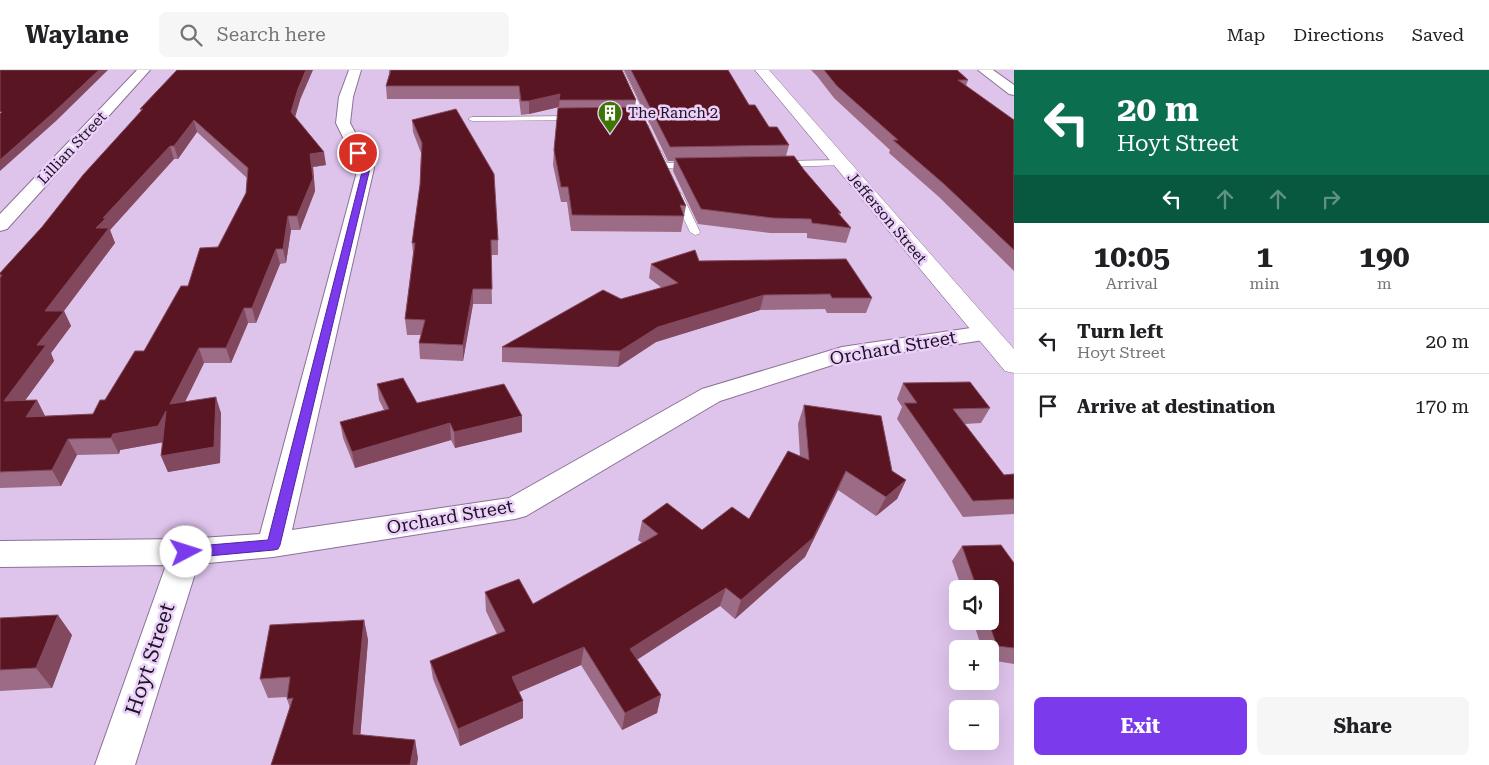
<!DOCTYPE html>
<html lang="en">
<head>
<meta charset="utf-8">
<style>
  body { margin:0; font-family:"Roboto Serif",serif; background:#f6f6f6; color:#202124; height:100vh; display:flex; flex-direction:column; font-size:19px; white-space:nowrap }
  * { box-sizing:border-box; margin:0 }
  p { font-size:16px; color:#757577 }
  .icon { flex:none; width:28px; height:28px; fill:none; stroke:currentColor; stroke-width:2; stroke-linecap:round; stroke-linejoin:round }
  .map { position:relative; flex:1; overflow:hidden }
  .sheet { display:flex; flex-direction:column; background:#fff; width:475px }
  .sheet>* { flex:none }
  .hud { background:#0b6e4f; color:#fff; overflow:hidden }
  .tools { position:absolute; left:949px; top:510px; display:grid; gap:10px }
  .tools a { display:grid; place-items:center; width:50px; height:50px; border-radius:8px; background:#fff; box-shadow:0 5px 20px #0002; font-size:25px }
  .pin { position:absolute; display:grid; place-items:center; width:42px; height:42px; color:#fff; margin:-21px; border:2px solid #fff; border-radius:50%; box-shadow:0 1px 5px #0007 }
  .me { position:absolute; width:55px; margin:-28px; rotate:85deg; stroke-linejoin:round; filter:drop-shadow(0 0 4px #0008) }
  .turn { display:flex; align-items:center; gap:18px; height:105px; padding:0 20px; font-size:22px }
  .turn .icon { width:65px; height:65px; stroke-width:2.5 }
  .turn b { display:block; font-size:35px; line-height:42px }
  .lanes { display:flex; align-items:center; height:48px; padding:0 20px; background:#0003; justify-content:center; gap:25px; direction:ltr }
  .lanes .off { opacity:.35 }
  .eta { display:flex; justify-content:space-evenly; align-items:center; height:85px; text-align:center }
  .eta b { font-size:30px; font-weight:700; line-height:35px }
  .button { display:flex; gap:10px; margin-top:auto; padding:10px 20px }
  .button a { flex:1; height:58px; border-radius:8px; background:#7c3aed; color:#fff; font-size:20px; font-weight:700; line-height:58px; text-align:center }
  .button a+a { background:#f6f6f6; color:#202124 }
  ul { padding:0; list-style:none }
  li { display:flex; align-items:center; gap:15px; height:65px; padding:0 20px; border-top:1px solid #e0e0e0 }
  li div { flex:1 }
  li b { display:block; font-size:19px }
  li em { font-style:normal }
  header { display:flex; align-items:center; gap:30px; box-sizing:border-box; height:70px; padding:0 25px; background:#fff; border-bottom:1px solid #e0e0e0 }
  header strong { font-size:24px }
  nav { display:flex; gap:28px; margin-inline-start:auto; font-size:18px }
  .search { width:350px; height:45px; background:#f6f6f6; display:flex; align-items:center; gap:12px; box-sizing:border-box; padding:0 18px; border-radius:8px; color:#757577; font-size:19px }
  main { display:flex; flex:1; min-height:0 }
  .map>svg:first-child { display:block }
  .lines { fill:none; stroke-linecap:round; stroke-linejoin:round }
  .service-casing { stroke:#8a7297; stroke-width:1 }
  .minor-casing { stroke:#8a7297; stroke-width:2 }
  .tertiary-casing { stroke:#8a7297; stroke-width:1 }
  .service { fill:#fff; fill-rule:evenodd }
  .minor { fill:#fff; fill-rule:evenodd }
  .tertiary { fill:#fff; fill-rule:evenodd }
  .wall { fill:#9c6c86; fill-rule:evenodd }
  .shaded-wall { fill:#82495e }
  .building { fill:#5a1522; stroke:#82495e; fill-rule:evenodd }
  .route { fill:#7c3aed; stroke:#51269a }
  .labels { text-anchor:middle; stroke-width:5; stroke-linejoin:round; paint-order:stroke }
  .far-poi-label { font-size:15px; fill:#1c1221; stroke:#ebd0f9; text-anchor:start }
  .far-street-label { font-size:15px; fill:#1c1221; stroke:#ebd0f9 }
  .street-label { font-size:18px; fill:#1c1221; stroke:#ebd0f9 }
  .near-street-label { font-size:21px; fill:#1c1221; stroke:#ebd0f9 }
</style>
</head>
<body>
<header>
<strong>Waylane</strong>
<div class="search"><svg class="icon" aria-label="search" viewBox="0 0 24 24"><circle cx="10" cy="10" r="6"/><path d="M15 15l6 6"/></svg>Search here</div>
<nav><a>Map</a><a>Directions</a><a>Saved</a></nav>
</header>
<main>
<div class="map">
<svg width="1014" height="695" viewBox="0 0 1014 695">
  <rect width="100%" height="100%" fill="#dec3eb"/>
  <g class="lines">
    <defs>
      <path id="service" d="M617 0H623L649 54 648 56 641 54Z
        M575 46 579 48 578 50 472 51 468 49 472 47Z
        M655 81H661L667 93H693L697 96 693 99 661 98 654 83Z
        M841 90 845 93 844 95 782 97 778 94 782 91Z
        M677 121 682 124 700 162 699 164 695 165 690 162 672 124Z"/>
      <path id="minor" d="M137 0H150L7 159 0 161V144Z
        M349 0H361L353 27 350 53 374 98 292 460 509 428 702 319 842 277 984 256 992 258 996 263 992 268 984 270 845 291 720 331 526 446 515 449 273 487 198 494 135 695H95L166 495 0 497V471L186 469 260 464 358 98 336 53 339 27Z
        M978 0H993L1014 15V25L1009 24Z"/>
      <path id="tertiary" d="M755 0H769L1014 279V303L1005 301Z"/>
    </defs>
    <!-- service casing -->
    <use href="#service" class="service-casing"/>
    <!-- minor casing -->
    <use href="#minor" class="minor-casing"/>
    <!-- tertiary casing -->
    <use href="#tertiary" class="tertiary-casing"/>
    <!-- service -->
    <use href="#service" class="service"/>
    <!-- minor -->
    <use href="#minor" class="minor"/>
    <!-- tertiary -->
    <use href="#tertiary" class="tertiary"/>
  </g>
  <!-- wall -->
  <path class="wall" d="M389 0H622L636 30 635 37 686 136 681 162 571 161 567 132H561L553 95 554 80 559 37 529 44 521 45 519 29H387L386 16 389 4Z
    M624 0H728L749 35 769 57 789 75 786 86 804 100 841 143 840 145 851 158 846 173 807 168V163H770L698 154 673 101 674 91H668Z
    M811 0H957L968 10 966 16 1014 50V201L939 127 889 83 890 80 834 28 817 6Z
    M300 30 295 47 326 95 313 97 315 121 300 160H291L286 193 280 194 256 253H248L231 293H204L185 332 221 343 220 393 168 402 161 386 163 372 120 380 119 384 77 385 61 416 0 418V203L42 157 141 41 140 39ZM197 62 247 108 246 123 218 177 188 216 144 281 93 344 45 346 37 330H25L54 291 51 283 71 256 64 241 115 173 110 160 174 89H178Z
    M412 50 498 170V185H491L492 234H473L463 291 420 289 419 273 421 265H407L405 249 413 183 412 173 420 115 421 83 413 62Z
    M699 191 872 228 866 243H827L825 239 760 240 656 272 618 297 502 292V277L621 229 662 218 649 208 651 194Z
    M903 313 990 338 981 353 965 354 1004 405 1014 404V444L963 447 897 349 902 337 897 329Z
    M377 314 417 333 522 362 455 378 451 370 355 398 343 368 340 352 384 340 379 330Z
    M804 335 892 401 906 410 897 429 876 446 838 420 805 487 735 549 720 536 637 589 661 625 657 643 622 660 581 595 519 622 523 631V648L460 676 433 609 430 591 497 564 486 541 485 522 533 534 642 473 638 470 642 451 702 460 749 449 800 386 798 354Z
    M962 476 1014 493V594L990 590V579H982L973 551H990V519H962L952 491Z
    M0 548 72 565 52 618 0 621Z
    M364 550 368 570 360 665 415 670 418 689 290 638 287 629V627L268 628 260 609Z"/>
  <!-- shaded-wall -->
  <path class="shaded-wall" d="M99 0H108L56 51 0 101V90Z
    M306 0H313L300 30 293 54 291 42 298 19Z
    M560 24 559 37 529 44V31Z
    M194 50 197 62 178 89 174 76Z
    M170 76 174 89 110 160 115 173 57 250 64 241 71 256 51 283 54 291 13 347 4 331 37 275 45 241 103 148Z
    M324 82 326 95 313 97 315 121 300 160 297 146 310 84Z
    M288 146 291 160 286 193 283 179Z
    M276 179 280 194 256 253 252 238Z
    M473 219V234L463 291V275Z
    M764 225 760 240 656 272 618 297 620 281 658 257Z
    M244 238 248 253 231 293 226 278Z
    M199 278 204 293 176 350 170 334Z
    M216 327 221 343 220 393 168 402 161 386Z
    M37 330 45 346 26 347Z
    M166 341 165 372 120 380 119 384 111 368 113 364Z
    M522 346V362L455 378 454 362Z
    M450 353 451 370 355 398 352 382Z
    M68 369 77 385 61 416 52 400Z
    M846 401 838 420 805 487 735 549 741 530Z
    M906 410 897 429 876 446 886 427Z
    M726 518 720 536 626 597 630 579Z
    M58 545 72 565 52 618 36 598Z
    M364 550 368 570 359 682 353 664Z
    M584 577 581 595 512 625V607Z
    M661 625 657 643 622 660 625 643Z
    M523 631V648L460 676 458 659Z
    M415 670 418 689 417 695H410Z"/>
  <!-- building -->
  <path class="building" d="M0 0H99L53 43 0 90V44L2 42H0Z
    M177 0H306L298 19 291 42 324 82 310 84 313 108 297 146H288L283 179H276L252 238H244L226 278H199L170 334 216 327 214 377 161 386 166 341 158 356 113 364 111 368 68 369 52 400 0 402V208L2 205H0V203L42 157 83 105 143 39H140ZM194 50 248 98 246 123 218 177 200 178 188 216H181L144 281H135L105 330H100L93 344 26 347 37 330 4 331 46 275H37L64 241H45L109 158H96L106 148H103L170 76H174Z
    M391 0H622L636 30H559L560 24 529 31H521L519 16H386Z
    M631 0H728L749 35H755L769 57H777L789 75 670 77Z
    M824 0H957L968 10H958L1014 50V180L944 114 893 70H898L837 16Z
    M639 37 686 136 680 135 684 146 572 145 568 117H561L554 80 558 38Z
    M456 39 494 104 498 170H491L492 219H473L463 275 419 273 425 250 405 249 415 173H412L420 115 422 73 412 50Z
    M794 86 804 100 841 143H838L851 158 812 153 811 149 773 148 701 139 675 88Z
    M695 180 699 191 846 189 872 228H832L830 224 764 225 658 257 620 281 502 277 603 220 621 229 678 213 651 194Z
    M403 308 417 333 504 314 522 346 454 362 450 353 352 382 340 352 389 339 377 314Z
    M970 312 990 338 953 339 1004 405 1014 404V429L973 431 904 333H917L903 313Z
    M804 335 881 346 892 401 906 410 886 427 846 401 813 468 741 530 726 518 630 579 661 625 625 643 584 577 512 607 523 631 458 659 430 591 505 561 485 522 519 509 533 534 658 464 642 451 667 433 702 460 732 437 749 449 788 381 809 390Z
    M1001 475 1014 493V578L997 576 988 551H990V519H977L962 476Z
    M58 545 36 598 0 600V548Z
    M364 550 353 664 415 670 410 695H271L293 628 287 629 290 607 260 609 270 555Z"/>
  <!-- route -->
  <path class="route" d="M356 81H361L370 98 280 475 278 479 274 480 186 488 181 486 179 482 181 479 186 477 268 470 363 98 355 83Z"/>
  <!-- icons -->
  <defs>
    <symbol id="building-pin" viewBox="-11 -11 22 30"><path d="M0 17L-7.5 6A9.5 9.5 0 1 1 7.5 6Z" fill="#3e7502" stroke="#ebd0f9"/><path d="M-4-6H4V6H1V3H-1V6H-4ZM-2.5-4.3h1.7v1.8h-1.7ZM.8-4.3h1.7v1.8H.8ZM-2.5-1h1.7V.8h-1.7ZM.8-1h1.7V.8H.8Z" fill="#fff"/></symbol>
  </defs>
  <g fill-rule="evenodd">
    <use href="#building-pin" x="596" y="29" width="28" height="38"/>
  </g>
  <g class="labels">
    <!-- far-poi labels -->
    <g class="far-poi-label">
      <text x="628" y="48">The Ranch 2</text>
    </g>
    <!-- far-street labels -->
    <g class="far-street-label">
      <text transform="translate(72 78) rotate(-47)" y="5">Lillian Street</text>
      <text transform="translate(887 148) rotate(50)" y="5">Jefferson Street</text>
    </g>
    <!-- street labels -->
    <g class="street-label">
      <text transform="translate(893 278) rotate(-10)" y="6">Orchard Street</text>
      <text transform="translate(450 447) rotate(-10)" y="6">Orchard Street</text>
    </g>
    <!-- near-street labels -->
    <g class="near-street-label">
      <text transform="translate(150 589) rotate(-72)" y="7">Hoyt Street</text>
    </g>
  </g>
</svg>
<div class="tools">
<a><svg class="icon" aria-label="sound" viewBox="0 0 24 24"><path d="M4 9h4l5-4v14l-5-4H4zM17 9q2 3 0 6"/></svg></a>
<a>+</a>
<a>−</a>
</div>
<div class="pin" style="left:358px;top:83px;background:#d93025"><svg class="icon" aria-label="arrive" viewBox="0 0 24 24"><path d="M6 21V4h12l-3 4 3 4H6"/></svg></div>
<svg class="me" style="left:186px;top:482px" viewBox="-20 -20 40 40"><circle r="19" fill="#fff"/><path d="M0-13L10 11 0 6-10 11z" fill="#7c3aed"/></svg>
</div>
<section class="sheet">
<div class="hud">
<div class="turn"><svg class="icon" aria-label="left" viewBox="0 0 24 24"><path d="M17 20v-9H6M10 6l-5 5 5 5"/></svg><div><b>20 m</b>Hoyt Street</div></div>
<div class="lanes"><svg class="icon" aria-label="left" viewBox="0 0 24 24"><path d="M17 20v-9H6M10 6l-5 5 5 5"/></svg><svg class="icon off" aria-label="ahead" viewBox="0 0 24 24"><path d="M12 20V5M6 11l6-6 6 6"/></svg><svg class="icon off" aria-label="ahead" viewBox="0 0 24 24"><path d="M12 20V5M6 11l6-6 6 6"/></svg><svg class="icon off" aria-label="right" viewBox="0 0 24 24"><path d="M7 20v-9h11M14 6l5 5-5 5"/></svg></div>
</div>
<div class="eta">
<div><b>10:05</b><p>Arrival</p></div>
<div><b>1</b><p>min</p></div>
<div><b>190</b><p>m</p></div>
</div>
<ul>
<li><svg class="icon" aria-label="left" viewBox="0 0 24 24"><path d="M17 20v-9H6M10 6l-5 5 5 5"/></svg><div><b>Turn left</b><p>Hoyt Street</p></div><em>20 m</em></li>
<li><svg class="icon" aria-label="arrive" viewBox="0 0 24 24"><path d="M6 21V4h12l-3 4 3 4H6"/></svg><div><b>Arrive at destination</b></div><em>170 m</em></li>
</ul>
<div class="button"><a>Exit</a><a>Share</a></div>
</section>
</main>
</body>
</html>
